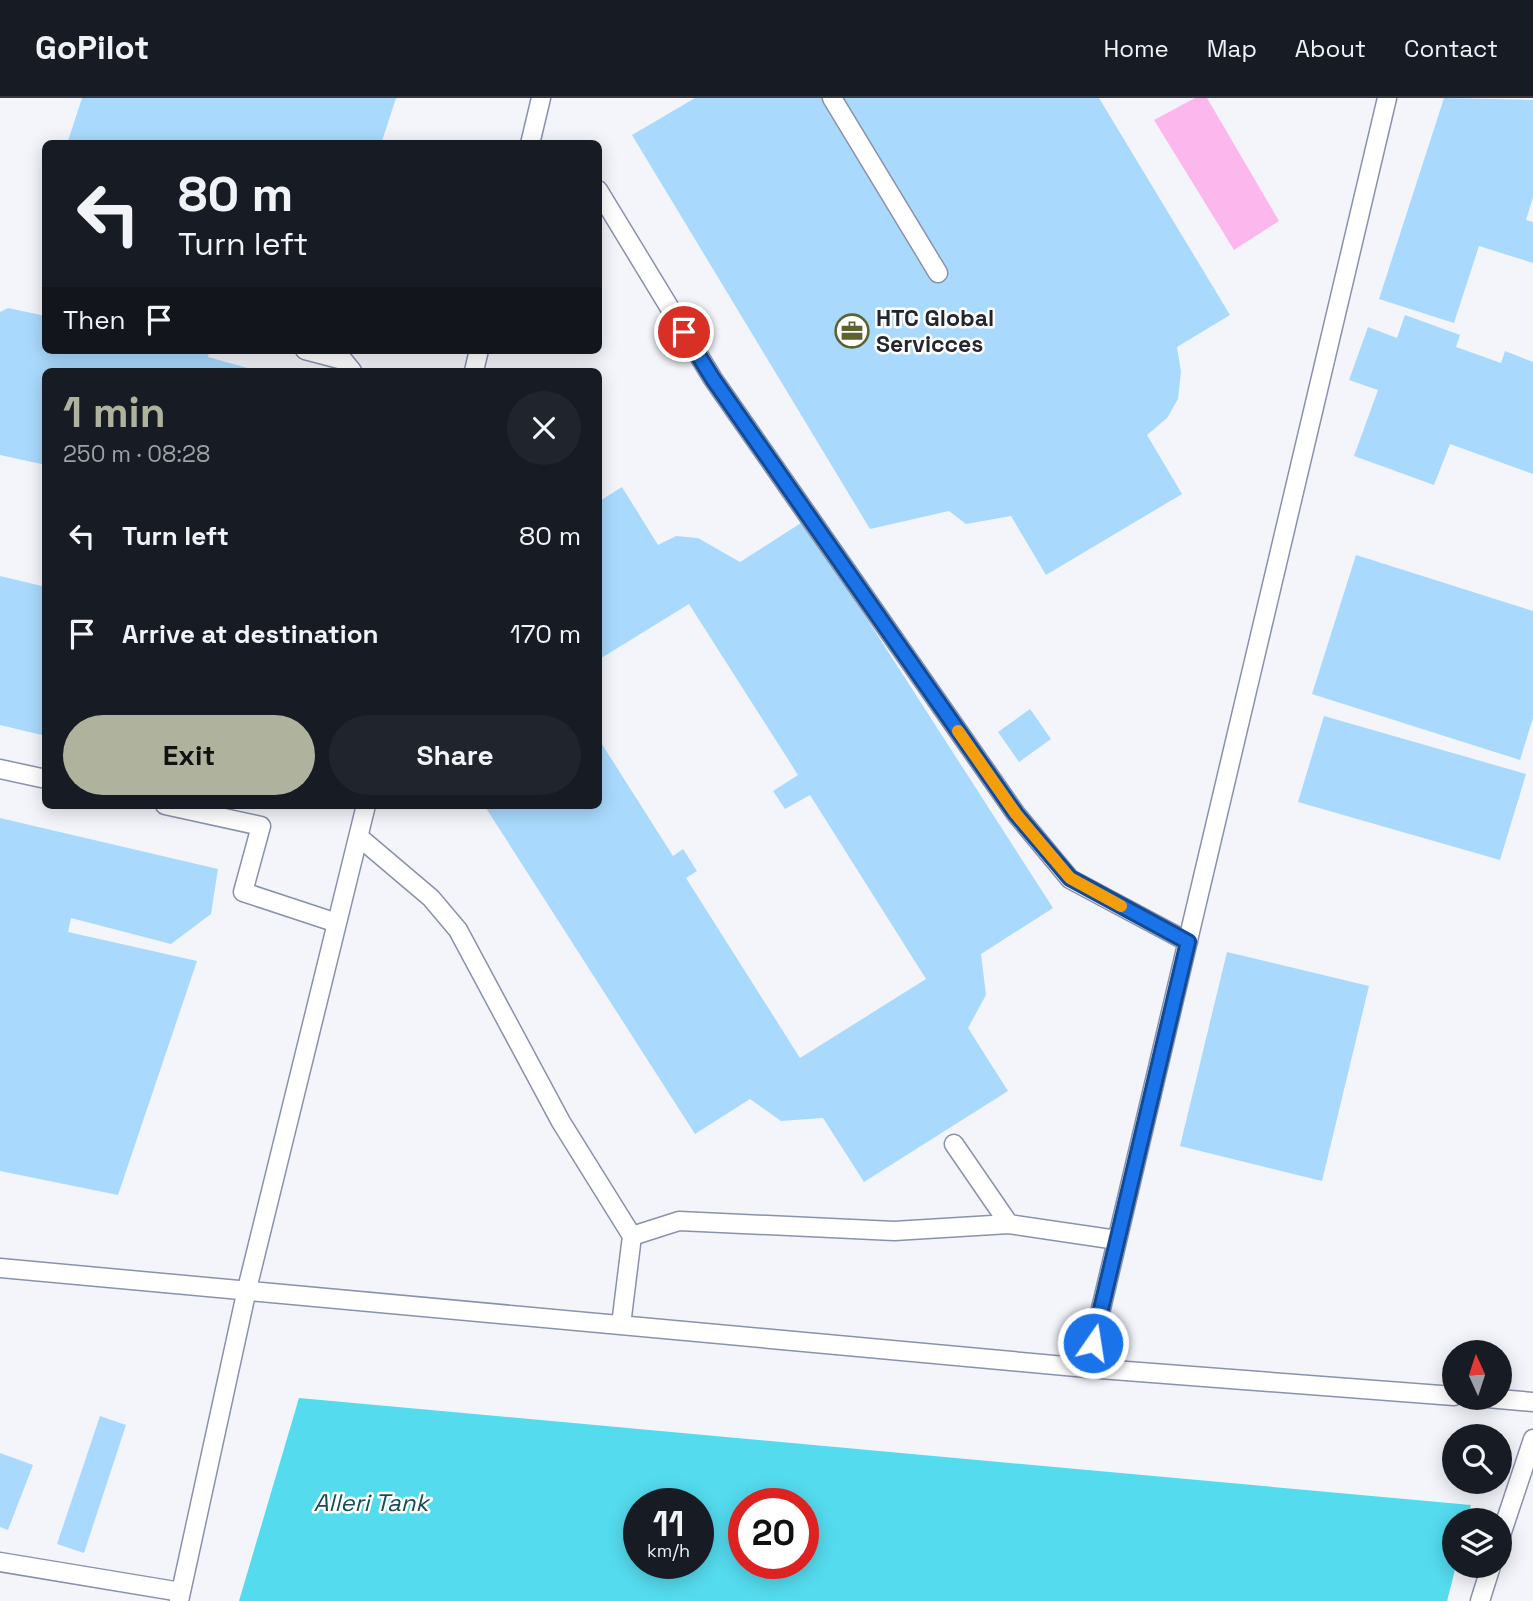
<!DOCTYPE html>
<html lang="en">
<head>
<meta charset="utf-8">
<style>
  body { margin:0; font-family:"Space Grotesk",sans-serif; background:#20242c; color:#f1f3f6; height:100vh; display:flex; flex-direction:column; font-size:26px; white-space:nowrap }
  * { box-sizing:border-box; margin:0 }
  p { font-size:23px; color:#9ea1a6 }
  .icon { flex:none; width:38px; height:38px; fill:none; stroke:currentColor; stroke-width:2; stroke-linecap:round; stroke-linejoin:round }
  .map { position:relative; flex:1; overflow:hidden }
  .drawer { position:absolute; left:42px; top:270px; width:560px; height:441px; display:flex; flex-direction:column; background:#171b24; border-radius:10px; box-shadow:0 4px 18px #0003 }
  .drawer>* { flex:none }
  .guide { position:absolute; left:42px; top:42px; width:560px; height:214px; border-radius:10px; box-shadow:0 4px 18px #0003; background:#171b24; color:#f1f3f6; overflow:hidden }
  .needle { width:46px; rotate:357deg }
  .controls { position:absolute; left:1442px; top:1242px; display:grid; gap:14px }
  .controls a { display:grid; place-items:center; width:70px; height:70px; border-radius:50%; background:#171b24; box-shadow:0 4px 18px #0003; font-size:35px }
  .speed { position:absolute; left:623px; top:1390px; display:flex; gap:14px; font-size:35px; font-weight:700; text-align:center }
  .speed>* { display:grid; place-content:center; width:91px; height:91px; border-radius:50%; background:#171b24; box-shadow:0 4px 18px #0003; line-height:1 }
  .speed small { font-size:18px; font-weight:400 }
  .speed .limit { border:10px solid #d22; background:#fff; color:#111 }
  .pin { position:absolute; display:grid; place-items:center; width:60px; height:60px; color:#fff; margin:-30px; border:4px solid #fff; border-radius:50%; box-shadow:0 2px 7px #0007 }
  .me { position:absolute; width:77px; margin:-38px; rotate:13deg; stroke-linejoin:round; filter:drop-shadow(0 0 5px #0008) }
  .turn { display:flex; align-items:center; gap:24px; height:147px; padding:0 21px; font-size:32px }
  .turn .icon { width:91px; height:91px; stroke-width:2.5 }
  .turn b { display:block; font-size:49px; line-height:60px }
  .then { display:flex; align-items:center; height:66px; padding:0 21px; background:#0003; gap:14px; font-size:26px }
  .round { display:grid; place-items:center; flex:none; width:74px; height:74px; border-radius:37px; background:#20242c }
  .summary { display:flex; align-items:center; justify-content:space-between; height:119px; padding:0 21px }
  h1 { font-size:42px; font-weight:800; line-height:52px; color:#afb29c }
  .primary-button { display:flex; gap:14px; margin-top:auto; padding:14px 21px }
  .primary-button a { flex:1; height:80px; border-radius:42px; background:#afb29c; color:#111; font-size:28px; font-weight:800; line-height:80px; text-align:center }
  .primary-button a+a { background:#20242c; color:#f1f3f6 }
  ul { padding:0; list-style:none }
  li { display:flex; align-items:center; gap:21px; height:98px; padding:0 21px }
  li div { flex:1 }
  li b { display:block; font-size:26px }
  li em { font-style:normal }
  header { display:flex; align-items:center; gap:42px; box-sizing:border-box; height:98px; padding:0 35px; background:#171b24; border-bottom:2px solid #363941 }
  header strong { font-size:33px }
  nav { display:flex; gap:38px; margin-inline-start:auto; font-size:24px }
  .map>svg:first-child { display:block }
  .green { fill:#fcb8ec }
  .water { fill:#54dbee; fill-rule:evenodd }
  .building { fill:#a9dafd }
  .lines { fill:none; stroke-linecap:round; stroke-linejoin:round }
  .lane-casing { stroke:#8992ac; stroke-width:21 }
  .lane { stroke:#fff; stroke-width:18 }
  .route-casing { stroke:#114b97; stroke-width:18 }
  .route { stroke:#1a73e8; stroke-width:12 }
  .slow { stroke:#f59e0b; stroke-width:12 }
  .labels { text-anchor:middle; stroke-width:5; stroke-linejoin:round; paint-order:stroke }
  .poi-label { font-size:23px; font-weight:bold; fill:#232631; stroke:#fff; text-anchor:start }
  .water-label { font-size:24px; font-style:italic; fill:#134e56; stroke:#fff }
</style>
</head>
<body>
<header>
<strong>GoPilot</strong>
<nav><a>Home</a><a>Map</a><a>About</a><a>Contact</a></nav>
</header>
<div class="map">
<svg width="1533" height="1503" viewBox="0 0 1533 1503">
  <rect width="100%" height="100%" fill="#f3f5fb"/>
  <!-- green -->
  <path class="green" d="M1195 0H1207L1279 123 1234 152 1154 22Z"/>
  <!-- water -->
  <path class="water" d="M299 1300 1471 1407 1467 1423H1454L1456 1468 1447 1503H239ZM639 1405H698V1465H639ZM744 1405H803V1465H744Z"/>
  <!-- building -->
  <path class="building" d="M82 0H396L381 46H67Z
    M695 0H1099L1230 217 1177 249 1181 274 1178 301 1167 320 1147 337 1182 396 1046 477 1011 418 966 426 949 413 870 431 632 37Z
    M1444 0 1533 2V99L1526 122 1533 124V165L1479 148 1454 225 1379 201Z
    M8 210 46 218V252H210L208 259 259 273H46V367L0 357V214Z
    M1405 217 1460 237 1456 249 1501 265 1505 253 1533 264V376L1450 346 1434 387 1354 358 1378 292 1349 282 1368 229 1397 240Z
    M622 389 658 447 676 438 698 440 740 464 804 423 1053 810 981 856 986 897 968 930 1008 993 864 1084 823 1020 781 1023 750 1001 695 1036 484 707H598V640L673 758 683 751 697 773 686 780 800 960 926 881 810 697 785 711 773 693 798 677 689 506 598 562V404Z
    M1356 457 1533 513V620L1520 662 1312 596Z
    M0 478 46 489V638L0 627Z
    M1030 611 1051 641 1019 664 998 634Z
    M1324 618 1526 676 1500 762 1298 704Z
    M0 720 218 771 211 816 171 846 71 820 68 834 197 863 118 1097 0 1073Z
    M1227 854 1369 888 1322 1083 1180 1048Z
    M100 1318 126 1327 84 1455 57 1446Z
    M0 1355 33 1367 8 1432 0 1429Z"/>
  <g class="lines">
    <defs>
      <path id="lane" d="M832 0 938 175
        M530 46 541 0
        M598 92 713 281 1016 716 1070 781 1188 844
        M305 252 343 262 352 273
        M474 273 479 252
        M0 671 46 681
        M165 707 261 728 243 794 337 825
        M359 739 431 800 458 832 561 1024 632 1138 621 1227
        M954 1046 1009 1126
        M632 1138 679 1123 894 1133 1009 1126 1117 1142
        M0 1170 1087 1270 1454 1298
        M1087 1270 1387 0
        M1487 1300 1533 1304
        M1500 1440 1533 1341
        M0 1464 181 1494
        M179 1503 247 1191 366 707
        M1480 1503 1491 1468"/>
    </defs>
    <!-- lane casing -->
    <use href="#lane" class="lane-casing"/>
    <!-- lane -->
    <use href="#lane" class="lane"/>
  </g>
  <g class="lines">
    <defs>
      <path id="route" d="M684 234 713 281 1016 716 1070 780 1188 844 1093 1245"/>
    </defs>
    <!-- route casing -->
    <use href="#route" class="route-casing"/>
    <!-- route -->
    <use href="#route" class="route"/>
    <!-- slow -->
    <path class="slow" d="M958 633 1016 716 1070 780 1121 808"/>
  </g>
  <!-- icons -->
  <defs>
    <symbol id="office-ring" viewBox="-11 -11 22 22"><circle r="9.5" fill="#fff" stroke="#5e622f" stroke-width="1.5"/><path d="M-6-3h4V-5.5h4V-3h4V5H-6ZM-1-4.5V-3h2v-1.5ZM-6 0V1H6V0Z" fill="#5e622f"/></symbol>
  </defs>
  <g fill-rule="evenodd">
    <use href="#office-ring" x="833" y="214" width="38" height="38"/>
  </g>
  <g class="labels">
    <!-- poi labels -->
    <g class="poi-label">
      <text x="876" y="228">HTC Global<tspan x="876" dy="26">Servicces</tspan></text>
    </g>
    <!-- water labels -->
    <g class="water-label">
      <text x="371" y="1413">Alleri Tank</text>
    </g>
  </g>
</svg>
<div class="controls">
<a><svg class="needle" viewBox="-14 -14 28 28"><path d="M0-13l5 13h-10z" fill="#e53935"/><path d="M0 13l5-13h-10z" fill="#9ea1a6"/></svg></a>
<a><svg class="icon" aria-label="search" viewBox="0 0 24 24"><circle cx="10" cy="10" r="6"/><path d="M15 15l6 6"/></svg></a>
<a><svg class="icon" aria-label="layers" viewBox="0 0 24 24"><path d="M12 4l9 5-9 5-9-5zM3 14l9 5 9-5"/></svg></a>
</div>
<div class="speed"><div>11<small>km/h</small></div><div class="limit">20</div></div>
<div class="pin" style="left:684px;top:234px;background:#d93025"><svg class="icon" aria-label="arrive" viewBox="0 0 24 24"><path d="M6 21V4h12l-3 4 3 4H6"/></svg></div>
<svg class="me" style="left:1093px;top:1245px" viewBox="-20 -20 40 40"><circle r="17" fill="#1a73e8" stroke="#fff" stroke-width="3"/><path d="M0-11L8 9 0 5-8 9z" fill="#fff"/></svg>
<div class="guide">
<div class="turn"><svg class="icon" aria-label="left" viewBox="0 0 24 24"><path d="M17 20v-9H6M10 6l-5 5 5 5"/></svg><div><b>80 m</b>Turn left</div></div>
<div class="then">Then<svg class="icon" aria-label="arrive" viewBox="0 0 24 24"><path d="M6 21V4h12l-3 4 3 4H6"/></svg></div>
</div>
<section class="drawer">
<div class="summary"><div><h1>1 min</h1><p>250 m · 08:28</p></div><a class="round"><svg class="icon" aria-label="close" viewBox="0 0 24 24"><path d="M6 6l12 12M18 6L6 18"/></svg></a></div>
<ul>
<li><svg class="icon" aria-label="left" viewBox="0 0 24 24"><path d="M17 20v-9H6M10 6l-5 5 5 5"/></svg><div><b>Turn left</b></div><em>80 m</em></li>
<li><svg class="icon" aria-label="arrive" viewBox="0 0 24 24"><path d="M6 21V4h12l-3 4 3 4H6"/></svg><div><b>Arrive at destination</b></div><em>170 m</em></li>
</ul>
<div class="primary-button"><a>Exit</a><a>Share</a></div>
</section>
</div>
</body>
</html>
